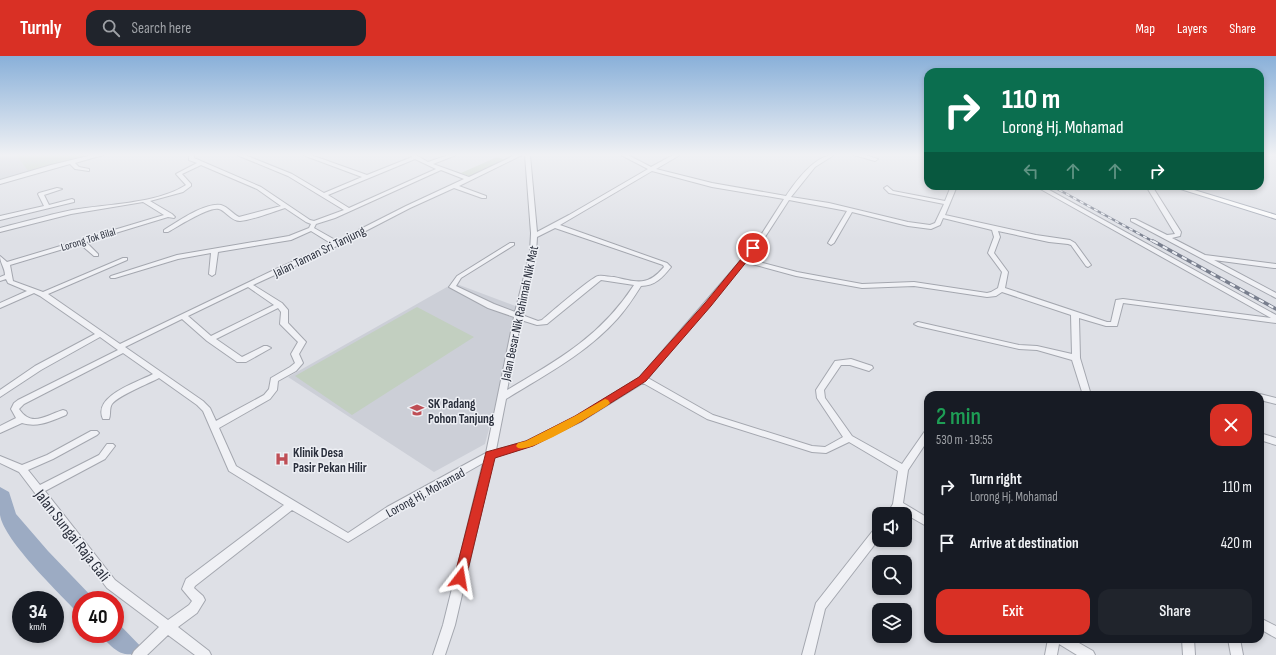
<!DOCTYPE html>
<html lang="en">
<head>
<meta charset="utf-8">
<style>
  body { margin:0; font-family:"Sofia Sans Condensed",sans-serif; background:#20242c; color:#f1f3f6; height:100vh; display:flex; flex-direction:column; font-size:15px; white-space:nowrap }
  * { box-sizing:border-box; margin:0 }
  p { font-size:13px; color:#9ea1a6 }
  .icon { flex:none; width:22px; height:22px; fill:none; stroke:currentColor; stroke-width:2; stroke-linecap:round; stroke-linejoin:round }
  .map { position:relative; flex:1; overflow:hidden }
  .sheet { position:absolute; left:924px; top:335px; width:340px; height:252px; display:flex; flex-direction:column; background:#171b24; border-radius:12px; box-shadow:0 2px 6px #0003 }
  .sheet>* { flex:none }
  .hud { position:absolute; left:924px; top:12px; width:340px; height:122px; border-radius:12px; box-shadow:0 2px 6px #0003; background:#0b6e4f; color:#fff; overflow:hidden }
  .fabs { position:absolute; left:872px; top:451px; display:grid; gap:8px }
  .fabs a { display:grid; place-items:center; width:40px; height:40px; border-radius:8px; background:#171b24; box-shadow:0 2px 6px #0003; font-size:20px }
  .speed { position:absolute; left:12px; top:535px; display:flex; gap:8px; font-size:20px; font-weight:700; text-align:center }
  .speed>* { display:grid; place-content:center; width:52px; height:52px; border-radius:50%; background:#171b24; box-shadow:0 2px 6px #0003; line-height:1 }
  .speed small { font-size:10px; font-weight:400 }
  .speed .limit { border:6px solid #d22; background:#fff; color:#111 }
  .pin { position:absolute; display:grid; place-items:center; width:34px; height:34px; color:#fff; margin:-17px; border:2px solid #fff; border-radius:50%; box-shadow:0 1px 4px #0007 }
  .me { position:absolute; width:44px; margin:-22px; rotate:14deg; stroke-linejoin:round; filter:drop-shadow(0 0 3px #0008) }
  .turn { display:flex; align-items:center; gap:14px; height:84px; padding:0 12px; font-size:18px }
  .turn .icon { width:52px; height:52px; stroke-width:2.5 }
  .turn b { display:block; font-size:28px; line-height:34px }
  .lanes { display:flex; align-items:center; height:38px; padding:0 12px; background:#0003; justify-content:center; gap:20px; direction:ltr }
  .lanes .off { opacity:.35 }
  .round { display:grid; place-items:center; flex:none; width:42px; height:42px; border-radius:12px; background:#20242c }
  .overview { display:flex; align-items:center; justify-content:space-between; height:68px; padding:0 12px }
  h1 { font-size:24px; font-weight:600; line-height:30px; color:#1e9e55 }
  .button { display:flex; gap:8px; margin-top:auto; padding:8px 12px }
  .button a { flex:1; height:46px; border-radius:12px; background:#d93025; color:#fff; font-size:16px; font-weight:600; line-height:46px; text-align:center }
  .button a+a { background:#20242c; color:#f1f3f6 }
  ul { padding:0; list-style:none }
  li { display:flex; align-items:center; gap:12px; height:56px; padding:0 12px }
  li div { flex:1 }
  li b { display:block; font-size:15px }
  li em { font-style:normal }
  header { display:flex; align-items:center; gap:24px; box-sizing:border-box; height:56px; padding:0 20px; background:#d93025; color:#fff }
  header strong { font-size:19px }
  nav { display:flex; gap:22px; margin-inline-start:auto; font-size:14px }
  .search { width:280px; height:36px; background:#20242c; display:flex; align-items:center; gap:10px; box-sizing:border-box; padding:0 14px; border-radius:12px; color:#9ea1a6; font-size:15px }
  .map>svg:first-child { display:block }
  .built { fill:#cccfd7 }
  .green { fill:#c2cfc0 }
  .water { fill:#9cabc3 }
  .lines { fill:none; stroke-linecap:round; stroke-linejoin:round }
  .minor-casing { stroke:#a4a7af; stroke-width:2 }
  .major-casing { stroke:#9ea4b0; stroke-width:2 }
  .minor { fill:#f0f1f5; fill-rule:evenodd }
  .major { fill:#fff; fill-rule:evenodd }
  .rail-far1-casing { stroke:#797f8e; stroke-width:2.5 }
  .rail-casing { stroke:#797f8e; stroke-width:3.5 }
  .rail-far1 { stroke:#edeff4; stroke-width:1.5; stroke-dasharray:4; stroke-linecap:butt }
  .rail { stroke:#edeff4; stroke-width:2; stroke-dasharray:5.5; stroke-linecap:butt }
  .route { fill:#d93025; stroke:#8d1f18 }
  .slow { fill:#f59e0b }
  .labels { text-anchor:middle; stroke-width:3; stroke-linejoin:round; paint-order:stroke }
  .far-street-label { font-size:11px; fill:#292e3b; stroke:#edeff4 }
  .street-label { font-size:13px; fill:#292e3b; stroke:#edeff4 }
  .poi-label { font-size:13px; font-weight:bold; fill:#292e3b; stroke:#edeff4; text-anchor:start }
  .near-street-label { font-size:16px; fill:#292e3b; stroke:#edeff4 }
</style>
</head>
<body>
<header>
<strong>Turnly</strong>
<div class="search"><svg class="icon" aria-label="search" viewBox="0 0 24 24"><circle cx="10" cy="10" r="6"/><path d="M15 15l6 6"/></svg>Search here</div>
<nav><a>Map</a><a>Layers</a><a>Share</a></nav>
</header>
<div class="map">
<svg width="1276" height="599" viewBox="0 0 1276 599">
  <rect width="100%" height="100%" fill="#dee0e6"/>
  <!-- built -->
  <path class="built" d="M0 99H85L87 100 0 124Z
    M454 227 521 252 485 388 434 416 288 321Z"/>
  <!-- green -->
  <path class="green" d="M16 99H84L86 100 29 116Z
    M497 101 505 104 474 119 469 120 461 117Z
    M417 251 474 281 352 359 295 320Z"/>
  <!-- water -->
  <path class="water" d="M0 431 9 436 16 458 48 495 95 544H81V560C62 540 4 485 0 459 0 450 0 440 0 431Z
    M115 564 149 599C118 599 120 599 99 578H115Z"/>
  <g class="lines">
    <defs>
      <path id="minor" d="M92 99H103L75 107 79 111 89 113V115L75 113 70 108 0 128V124L51 109Z
        M189 99H194V102L261 131 310 164 314 165 344 154 288 120 237 99H245L292 118 324 137 362 121 303 99H311L367 119 412 101 411 99H416L428 106 448 99H456L433 108 469 121 515 99H522L459 130 486 140V142H482L454 132 410 152 325 196 253 229 282 247 288 254V267L306 286 299 298 303 307 296 315 278 325 277 334 270 343 219 372 236 410 348 477 387 451 486 397 514 261 488 252 449 231 457 220 510 187H514V189L461 222 456 230 494 248 515 256 530 197 531 177 525 99H530L537 176 569 159 648 113 621 99H628L651 111 673 99H680L656 113 712 127 786 140C796 125 815 99 834 99L815 111 791 141 829 147 908 166 930 169 935 167 944 148 889 137 884 132 887 130 893 135 945 145 951 130H957L945 159 1036 179 1070 184 1075 187 1091 209 1088 211 1086 210 1071 189 1068 188 1049 186 998 175 1000 181 994 197 1008 216 1005 232 1107 266H1111L1116 244 1123 243 1271 262 1035 130H1042L1276 259V267L1123 247 1117 270H1106L1079 262 1080 302 1091 339H1083L1072 304 1037 294 1019 293 918 270 914 268 918 266 1019 289 1037 290 1072 298 1071 259 1002 236 996 240 987 241 914 230 862 232 796 220 745 206 648 322 713 359 812 390 825 391 843 381 817 342 816 334 835 305 851 303 872 310 873 312 869 315 850 309H841L824 334 825 342 852 380 902 408 925 375 928 374V384L908 414 903 447 928 462V471L900 455 898 458H887L893 448 898 415 849 386 826 397 812 396 707 363 643 327 582 365 533 389 494 401 455 569 445 599H433L443 569 483 407 395 457 348 486 292 454 195 530 194 532 203 540 205 544 197 557 178 571 209 595 211 599H195L168 579 147 599H132L134 595 159 571 107 532 19 416 0 407V400L22 409 47 399 91 375H97L99 377 97 379 53 403 28 414 40 429 99 399 107 388H113L115 390 105 403 45 435 115 524 168 564 189 549 192 545 182 533 186 523 284 449 229 415 203 355 197 349 159 322C148 328 119 339 112 348 109 352 111 359 109 363H103C92 340 138 326 153 318L123 297 24 348 19 353C32 372 46 359 63 354L66 355 67 357 66 359C51 365 38 372 22 367L0 377V370L16 362 11 353 14 347 18 344 118 294 100 281 41 314 0 341V334L35 310 95 278 40 240 34 237 0 252V247L27 235 8 227 6 223 0 225V221L5 219C5 212 0 207 0 200L7 206 164 159 143 146 71 158 0 176V172C24 166 48 159 72 154 106 148 157 148 186 129L176 118 197 107 189 104ZM415 103 436 113 349 152 328 139ZM201 109 257 133 281 150 239 161C233 158 228 151 221 149 205 146 177 166 164 174V176H168C177 171 209 150 219 153 226 155 231 165 240 165 252 164 273 156 285 152L306 166 311 168 309 172 289 180 177 199 111 220 110 221 111 222H115L178 203 211 197 209 218 212 220 215 218 218 196 291 184 311 175 332 188 274 214 120 288 48 238 127 204V202H123L43 236 13 225 10 209 80 188 94 200H98V198L86 186 168 161 174 162 175 161 172 158 150 145 183 136 191 130V128L182 118ZM441 114 464 123 406 150 337 185 314 172 316 168 335 162ZM652 115 712 131 784 143 761 179 742 203 705 246 640 321 576 361 527 385 496 394 506 343C545 319 587 297 618 262 627 252 634 241 641 230 655 230 663 221 671 211L667 207 560 169ZM789 144 847 155 828 187 831 189 834 187 852 156 908 170 931 173 940 169 943 162 992 174 994 181 988 197 1002 216 998 232 991 236 987 237 914 226 862 228 797 216 748 203 765 181ZM555 172 663 209 664 211C647 231 637 226 614 221 609 221 603 219 598 220 592 221 550 257 542 264L538 265 522 259 536 197 537 181ZM601 224 634 229C601 280 558 304 507 334L521 264 537 269 547 268ZM248 231 274 249 211 280 188 260ZM278 252 281 256 280 268 298 286 291 298 295 307 290 311 271 322 269 333 264 339 216 365 210 352 203 345 125 291 182 263 207 285 237 306H246L271 292 267 290H264L242 301 216 283Z
        M854 99H865L878 103 875 105Z
        M1146 130H1152L1181 176 1180 180 1172 182 1205 199 1276 208V212H1274L1214 204 1276 237V242L1131 165V163H1135L1167 179 1175 178Z
        M57 132 62 133 44 139 49 149 72 143 74 144V146L0 164V160L44 150 38 138 39 137Z
        M1260 338 1276 342V348L1260 344V339H1257Z
        M1260 377 1276 382V389L1260 384Z
        M879 471V483L825 553 814 599H802L816 547 875 472Z
        M1260 562 1276 570V582L1260 573Z
        M1048 583H1072L1093 595 1095 599H1077L1059 588 1057 599H1045Z
        M1182 583H1194L1195 599H1183Z
        M1228 583H1240L1243 599H1231Z"/>
      <path id="major" d="M1171 130H1181L1276 159V163Z"/>
    </defs>
    <!-- minor casing -->
    <use href="#minor" class="minor-casing"/>
    <!-- major casing -->
    <use href="#major" class="major-casing"/>
    <!-- minor -->
    <use href="#minor" class="minor"/>
    <!-- major -->
    <use href="#major" class="major"/>
    <defs>
      <path id="rail-far1" d="M1052 130 1154 186"/>
      <path id="rail" d="M1153 185 1276 253"/>
    </defs>
    <!-- rail-far1 casing -->
    <use href="#rail-far1" class="rail-far1-casing"/>
    <!-- rail casing -->
    <use href="#rail" class="rail-casing"/>
    <!-- rail-far1 -->
    <use href="#rail-far1" class="rail-far1"/>
    <!-- rail -->
    <use href="#rail" class="rail"/>
  </g>
  <!-- sky -->
  <linearGradient id="sky" x2="0" y2="1"><stop stop-color="#89b0d9"/><stop offset="0.54" stop-color="#f0f1f4"/><stop offset="1" stop-color="#f0f1f4" stop-opacity="0"/></linearGradient>
  <rect width="1276" height="183" fill="url(#sky)"/>
  <!-- route -->
  <path class="route" d="M753 190 756 191V194L711 250 646 325 582 365 533 390 495 402 466 522 465 526 460 528 455 526 454 522 486 396 526 385 575 360 639 321 705 247 751 191Z"/>
  <!-- slow -->
  <path class="slow" d="M605 343 608 344 610 347 608 349C594 358 532 397 518 392L516 390 518 387 526 385 575 360Z"/>
  <!-- icons -->
  <defs>
    <symbol id="school-bare" viewBox="-9 -9 18 18"><path d="M0-5L7-2L0 1L-7-2ZM-4 1L0 2.5L4 1V4Q0 6-4 4Z" fill="#bf4e55" stroke="#edeff4" stroke-width="2.5" paint-order="stroke"/></symbol>
    <symbol id="hospital-bare" viewBox="-9 -9 18 18"><path d="M-5-5h3v3.5h4V-5h3V5h-3V1.5h-4V5h-3Z" fill="#bf4e55" stroke="#edeff4" stroke-width="2.5" paint-order="stroke"/></symbol>
  </defs>
  <g fill-rule="evenodd">
    <use href="#school-bare" x="407" y="344" width="20" height="20"/>
    <use href="#hospital-bare" x="272" y="393" width="20" height="20"/>
  </g>
  <g class="labels">
    <!-- far-street labels -->
    <g class="far-street-label">
      <text transform="translate(88 183) rotate(-17)" y="4">Lorong Tok Bilal</text>
    </g>
    <!-- street labels -->
    <g class="street-label">
      <text transform="translate(319 195) rotate(-26)" y="5">Jalan Taman Sri Tanjung</text>
      <text transform="translate(519 257) rotate(-78)" y="5">Jalan Besar Nik Rahimah Nik Mat</text>
      <text transform="translate(425 436) rotate(-29)" y="5">Lorong Hj. Mohamad</text>
    </g>
    <!-- poi labels -->
    <g class="poi-label">
      <text x="428" y="352">SK Padang<tspan x="428" dy="15">Pohon Tanjung</tspan></text>
      <text x="293" y="401">Klinik Desa<tspan x="293" dy="15">Pasir Pekan Hilir</tspan></text>
    </g>
    <!-- near-street labels -->
    <g class="near-street-label">
      <text transform="translate(73 479) rotate(52)" y="6">Jalan Sungai Raja Gali</text>
    </g>
  </g>
</svg>
<div class="fabs">
<a><svg class="icon" aria-label="sound" viewBox="0 0 24 24"><path d="M4 9h4l5-4v14l-5-4H4zM17 9q2 3 0 6"/></svg></a>
<a><svg class="icon" aria-label="search" viewBox="0 0 24 24"><circle cx="10" cy="10" r="6"/><path d="M15 15l6 6"/></svg></a>
<a><svg class="icon" aria-label="layers" viewBox="0 0 24 24"><path d="M12 4l9 5-9 5-9-5zM3 14l9 5 9-5"/></svg></a>
</div>
<div class="speed"><div>34<small>km/h</small></div><div class="limit">40</div></div>
<div class="pin" style="left:753px;top:192px;background:#d93025"><svg class="icon" aria-label="arrive" viewBox="0 0 24 24"><path d="M6 21V4h12l-3 4 3 4H6"/></svg></div>
<svg class="me" style="left:460px;top:522px" viewBox="-20 -20 40 40"><path d="M0-17L14 15 0 8-14 15z" fill="#d93025" stroke="#fff" stroke-width="4"/></svg>
<div class="hud">
<div class="turn"><svg class="icon" aria-label="right" viewBox="0 0 24 24"><path d="M7 20v-9h11M14 6l5 5-5 5"/></svg><div><b>110 m</b>Lorong Hj. Mohamad</div></div>
<div class="lanes"><svg class="icon off" aria-label="left" viewBox="0 0 24 24"><path d="M17 20v-9H6M10 6l-5 5 5 5"/></svg><svg class="icon off" aria-label="ahead" viewBox="0 0 24 24"><path d="M12 20V5M6 11l6-6 6 6"/></svg><svg class="icon off" aria-label="ahead" viewBox="0 0 24 24"><path d="M12 20V5M6 11l6-6 6 6"/></svg><svg class="icon" aria-label="right" viewBox="0 0 24 24"><path d="M7 20v-9h11M14 6l5 5-5 5"/></svg></div>
</div>
<section class="sheet">
<div class="overview"><div><h1>2 min</h1><p>530 m · 19:55</p></div><a class="round" style="background:#d93025;color:#fff"><svg class="icon" aria-label="close" viewBox="0 0 24 24"><path d="M6 6l12 12M18 6L6 18"/></svg></a></div>
<ul>
<li><svg class="icon" aria-label="right" viewBox="0 0 24 24"><path d="M7 20v-9h11M14 6l5 5-5 5"/></svg><div><b>Turn right</b><p>Lorong Hj. Mohamad</p></div><em>110 m</em></li>
<li><svg class="icon" aria-label="arrive" viewBox="0 0 24 24"><path d="M6 21V4h12l-3 4 3 4H6"/></svg><div><b>Arrive at destination</b></div><em>420 m</em></li>
</ul>
<div class="button"><a>Exit</a><a>Share</a></div>
</section>
</div>
</body>
</html>
